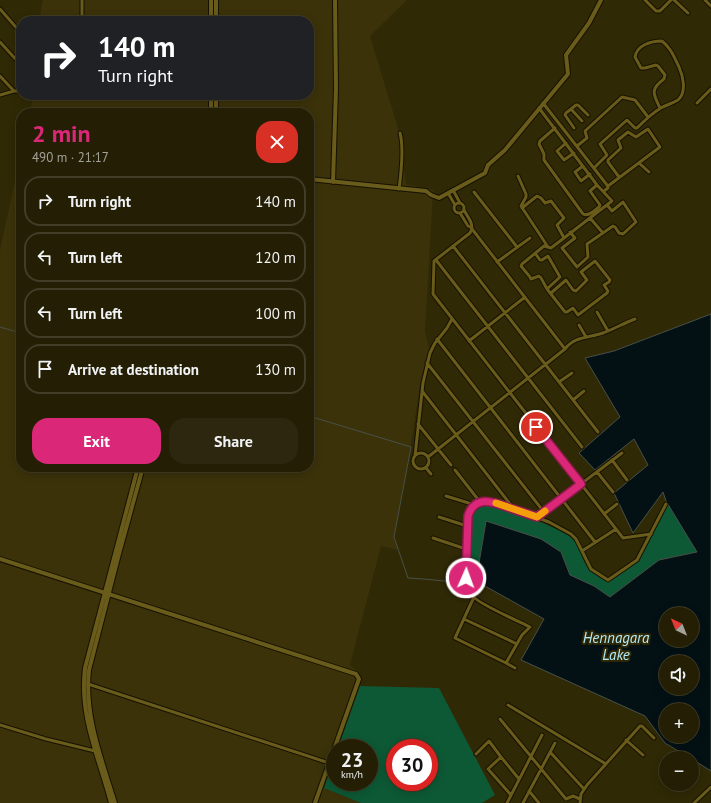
<!DOCTYPE html>
<html lang="en">
<head>
<meta charset="utf-8">
<style>
  body { margin:0; font-family:"PT Sans",sans-serif; background:#2c270e; color:#f1f3f6; height:100vh; display:flex; flex-direction:column; font-size:15px; white-space:nowrap }
  * { box-sizing:border-box; margin:0 }
  p { font-size:13px; color:#a3a29a }
  .icon { flex:none; width:22px; height:22px; fill:none; stroke:currentColor; stroke-width:2; stroke-linecap:round; stroke-linejoin:round }
  .map { position:relative; flex:1; overflow:hidden }
  .drawer { position:absolute; left:16px; top:108px; width:298px; height:364px; display:flex; flex-direction:column; background:#241f04; border-radius:16px; box-shadow:0 2px 10px #0003,0 0 0 1px #413d26 }
  .drawer>* { flex:none }
  .top-card { position:absolute; left:16px; top:16px; width:298px; height:84px; border-radius:16px; box-shadow:0 2px 10px #0003,0 0 0 1px #413d26; background:#202124; color:#fff; overflow:hidden }
  .needle { width:26px; rotate:317deg }
  .buttons { position:absolute; left:659px; top:607px; display:grid; gap:8px }
  .buttons a { display:grid; place-items:center; width:40px; height:40px; border-radius:50%; background:#241f04; box-shadow:0 2px 10px #0003,0 0 0 1px #413d26; font-size:20px }
  .speed { position:absolute; left:326px; top:739px; display:flex; gap:8px; font-size:20px; font-weight:700; text-align:center }
  .speed>* { display:grid; place-content:center; width:52px; height:52px; border-radius:50%; background:#241f04; box-shadow:0 2px 10px #0003,0 0 0 1px #413d26; line-height:1 }
  .speed small { font-size:10px; font-weight:400 }
  .speed .limit { border:6px solid #d22; background:#fff; color:#111 }
  .pin { position:absolute; display:grid; place-items:center; width:34px; height:34px; color:#fff; margin:-17px; border:2px solid #fff; border-radius:50%; box-shadow:0 1px 4px #0007 }
  .me { position:absolute; width:44px; margin:-22px; rotate:2deg; stroke-linejoin:round; filter:drop-shadow(0 0 3px #0008) }
  .turn { display:flex; align-items:center; gap:14px; height:84px; padding:0 16px; font-size:18px }
  .turn .icon { width:52px; height:52px; stroke-width:2.5 }
  .turn b { display:block; font-size:28px; line-height:34px }
  .round { display:grid; place-items:center; flex:none; width:42px; height:42px; border-radius:16px; background:#2c270e }
  .summary { display:flex; align-items:center; justify-content:space-between; height:68px; padding:0 16px }
  h1 { font-size:24px; font-weight:700; line-height:30px; color:#db2777 }
  .primary-button { display:flex; gap:8px; margin-top:auto; padding:8px 16px }
  .primary-button a { flex:1; height:46px; border-radius:16px; background:#db2777; color:#fff; font-size:16px; font-weight:700; line-height:46px; text-align:center }
  .primary-button a+a { background:#2c270e; color:#f1f3f6 }
  ul { padding:0; list-style:none }
  li { display:flex; align-items:center; gap:12px; height:50px; margin:0 8px 6px; padding:0 8px; border:2px solid #413d26; border-radius:16px }
  li div { flex:1 }
  li b { display:block; font-size:15px }
  li em { font-style:normal }
  .map>svg:first-child { display:block }
  .built { fill:#3b320a }
  .green { fill:#0d5935; fill-rule:evenodd }
  .water { fill:#031115; stroke:#485049; fill-rule:evenodd }
  .lines { fill:none; stroke-linecap:round; stroke-linejoin:round }
  .stream { stroke:#485049; stroke-width:1 }
  .street-casing { stroke:#161101; stroke-width:5 }
  .secondary-casing { stroke:#161101; stroke-width:6 }
  .street { stroke:#695b19; stroke-width:3 }
  .secondary { stroke:#695b19; stroke-width:4 }
  .route-casing { stroke:#8e194d; stroke-width:10 }
  .route { stroke:#db2777; stroke-width:7 }
  .slow { stroke:#f59e0b; stroke-width:7 }
  .labels { text-anchor:middle; stroke-width:4; stroke-linejoin:round; paint-order:stroke }
  .water-label { font-size:15px; font-style:italic; fill:#b4eaf8; stroke:#302906 }
</style>
</head>
<body>
<div class="map">
<svg width="711" height="803" viewBox="0 0 711 803">
  <rect width="100%" height="100%" fill="#302906"/>
  <!-- built -->
  <path class="built" d="M43 0H407L370 36 400 135 406 184 433 190 425 331 429 348 420 385 411 445 394 538 398 550 381 546 350 665 359 673 360 686 338 748H335V756L324 788 361 803H0V250L21 153V467H309V113H30L33 95H309V21H39Z"/>
  <!-- green -->
  <path class="green" d="M668 504 697 552 659 560 610 597 594 586 570 575 561 552 541 539 486 521 476 581V584L469 582 470 522C472 514 477 507 486 506 499 504 562 529 572 538 581 546 581 559 588 568 592 574 602 578 608 582L638 561Z
    M360 686 439 688 495 795 482 803H361L324 788 335 756V782H369V748H338ZM395 748H429V782H395Z"/>
  <!-- water -->
  <path class="water" d="M711 314V771L692 759V758H690L665 743 645 716 521 660 544 619 476 581 486 521 541 539 561 552 570 575 594 586 610 597 659 560 697 552 666 501 663 492 633 533 614 493 648 465 634 439 595 470 579 453 620 417 585 358 614 351ZM666 614H692V640H666ZM666 662H692V688H666ZM666 710H692V736H666Z"/>
  <g class="lines">
    <!-- stream -->
    <path class="stream" d="M0 327 21 333
      M309 416 411 447 394 537 408 578C433 579 458 583 483 585"/>
    <defs>
      <path id="street" d="M82 0V21
        M645 0 656 11H660L671 0
        M674 0 688 13
        M705 0 711 6
        M0 9 21 33
        M0 42 21 65
        M16 59 21 55
        M0 76 14 91H21
        M0 95 14 91
        M543 103 607 185 608 188 604 191
        M697 103 711 89
        M571 109 582 121
        M555 128 540 141 539 144 544 154V160L583 214C589 217 595 210 599 207L600 205 590 191 597 185
        M574 128 565 115 566 113 576 105H578L588 115
        M566 143 557 151 564 160 574 153
        M577 146 587 138 585 131 622 97 635 100 648 117
        M639 163 649 172
        M583 166 575 172 581 181 590 174
        M594 168 607 155 600 144 627 120 635 128H637C644 121 652 113 661 108 666 105 673 103 678 100 687 92 683 76 679 67 674 57 671 48 662 41 651 41 637 45 635 57L641 68H645L656 65 658 66 665 75 664 79C650 89 653 94 660 108
        M518 176 526 194V197L521 206 548 247
        M608 186 660 147 648 129 636 137 628 132 618 140 621 148 608 160V162L619 177
        M399 189C401 174 404 148 400 133
        M453 190 460 203
        M474 192 517 247
        M448 193 455 205
        M454 208a5 5 0 1 1 10 0a5 5 0 1 1-10 0Z
        M522 208 537 196 541 198 545 203 551 201 564 218 557 225 564 238
        M464 210C468 218 475 224 470 233L434 261 433 294 623 538 651 534
        M460 213 468 226 472 228
        M590 218 603 233
        M570 232 575 238 562 248 577 267 588 257 587 244 613 226 615 227 619 233 623 234 636 222 623 202 612 211 607 205
        M453 246 598 432
        M535 253 540 260H542L548 256 560 277 547 289 541 278 539 276 531 279 530 277 521 266 522 264 544 246 551 248 612 201 597 185 539 108
        M436 260 582 447
        M497 262 530 238
        M547 289 565 312H567L573 308 578 315 607 293 608 291 604 285 609 282 610 280 595 261 581 272 587 280 576 291 573 290 566 280 551 293
        M597 312 608 331
        M579 325 586 337
        M437 339 595 542
        M469 341 525 297
        M565 349C575 336 589 338 603 333 614 329 624 323 635 319
        M427 363 544 512
        M559 382 572 373
        M422 391 514 509
        M573 400 584 391
        M418 424 451 465
        M413 461a8 8 0 1 1 16 0a8 8 0 1 1-16 0Z
        M415 456 423 383 430 353 435 343 447 328 452 319
        M428 457 565 349 472 229
        M612 460 627 480
        M426 468 431 474
        M455 470 480 502
        M597 472 613 492
        M446 496 475 505
        M604 514 617 504
        M439 517 467 526
        M537 517 622 453
        M433 538 466 549
        M582 551 616 529
        M474 597 455 638 506 663 522 635 530 627C520 622 479 604 474 597 470 592 467 586 466 580 464 571 466 517 471 510 475 502 484 500 492 501L549 522 571 534 576 539 591 569 608 580 637 560 666 504
        M464 619 517 644
        M506 663 515 668
        M88 684 329 763
        M508 705 606 764
        M500 719 566 799 573 796 580 799
        M0 725 46 739 95 751
        M626 740 643 755
        M550 752 584 789
        M476 754 489 741 501 757 488 769 511 795
        M501 757 519 779
        M529 791 539 803
        M507 803 542 735
        M523 803 555 743
        M580 803 581 794 587 785 640 726H642L654 738
        M694 803 711 787"/>
      <path id="secondary" d="M211 0V21
        M216 0V21
        M211 113V95
        M216 113V95
        M309 179 426 191 431 195 439 198 485 173 488 165 505 150 568 74 566 55 589 23 601 0
        M333 182 336 89 335 0
        M0 559 356 674 359 679 315 803
        M111 803C99 757 79 717 85 668L138 467
        M115 803C102 760 84 716 89 670L119 554 143 467"/>
    </defs>
    <!-- street casing -->
    <use href="#street" class="street-casing"/>
    <!-- secondary casing -->
    <use href="#secondary" class="secondary-casing"/>
    <!-- street -->
    <use href="#street" class="street"/>
    <!-- secondary -->
    <use href="#secondary" class="secondary"/>
  </g>
  <g class="lines">
    <defs>
      <path id="route" d="M466 578 468 516C475 494 494 502 510 508 519 511 528 514 537 517L581 484 536 427"/>
    </defs>
    <!-- route casing -->
    <use href="#route" class="route-casing"/>
    <!-- route -->
    <use href="#route" class="route"/>
    <!-- slow -->
    <path class="slow" d="M496 503 537 517 545 511"/>
  </g>
  <g class="labels">
    <!-- water labels -->
    <g class="water-label">
      <text x="616" y="643">Hennagara<tspan x="616" dy="17">Lake</tspan></text>
    </g>
  </g>
</svg>
<div class="buttons">
<a><svg class="needle" viewBox="-14 -14 28 28"><path d="M0-13l5 13h-10z" fill="#e53935"/><path d="M0 13l5-13h-10z" fill="#a3a29a"/></svg></a>
<a><svg class="icon" aria-label="sound" viewBox="0 0 24 24"><path d="M4 9h4l5-4v14l-5-4H4zM17 9q2 3 0 6"/></svg></a>
<a>+</a>
<a>−</a>
</div>
<div class="speed"><div>23<small>km/h</small></div><div class="limit">30</div></div>
<div class="pin" style="left:536px;top:427px;background:#d93025"><svg class="icon" aria-label="arrive" viewBox="0 0 24 24"><path d="M6 21V4h12l-3 4 3 4H6"/></svg></div>
<svg class="me" style="left:466px;top:578px" viewBox="-20 -20 40 40"><circle r="17" fill="#db2777" stroke="#fff" stroke-width="3"/><path d="M0-11L8 9 0 5-8 9z" fill="#fff"/></svg>
<div class="top-card">
<div class="turn"><svg class="icon" aria-label="right" viewBox="0 0 24 24"><path d="M7 20v-9h11M14 6l5 5-5 5"/></svg><div><b>140 m</b>Turn right</div></div>
</div>
<section class="drawer">
<div class="summary"><div><h1>2 min</h1><p>490 m · 21:17</p></div><a class="round" style="background:#d93025;color:#fff"><svg class="icon" aria-label="close" viewBox="0 0 24 24"><path d="M6 6l12 12M18 6L6 18"/></svg></a></div>
<ul>
<li><svg class="icon" aria-label="right" viewBox="0 0 24 24"><path d="M7 20v-9h11M14 6l5 5-5 5"/></svg><div><b>Turn right</b></div><em>140 m</em></li>
<li><svg class="icon" aria-label="left" viewBox="0 0 24 24"><path d="M17 20v-9H6M10 6l-5 5 5 5"/></svg><div><b>Turn left</b></div><em>120 m</em></li>
<li><svg class="icon" aria-label="left" viewBox="0 0 24 24"><path d="M17 20v-9H6M10 6l-5 5 5 5"/></svg><div><b>Turn left</b></div><em>100 m</em></li>
<li><svg class="icon" aria-label="arrive" viewBox="0 0 24 24"><path d="M6 21V4h12l-3 4 3 4H6"/></svg><div><b>Arrive at destination</b></div><em>130 m</em></li>
</ul>
<div class="primary-button"><a>Exit</a><a>Share</a></div>
</section>
</div>
</body>
</html>
